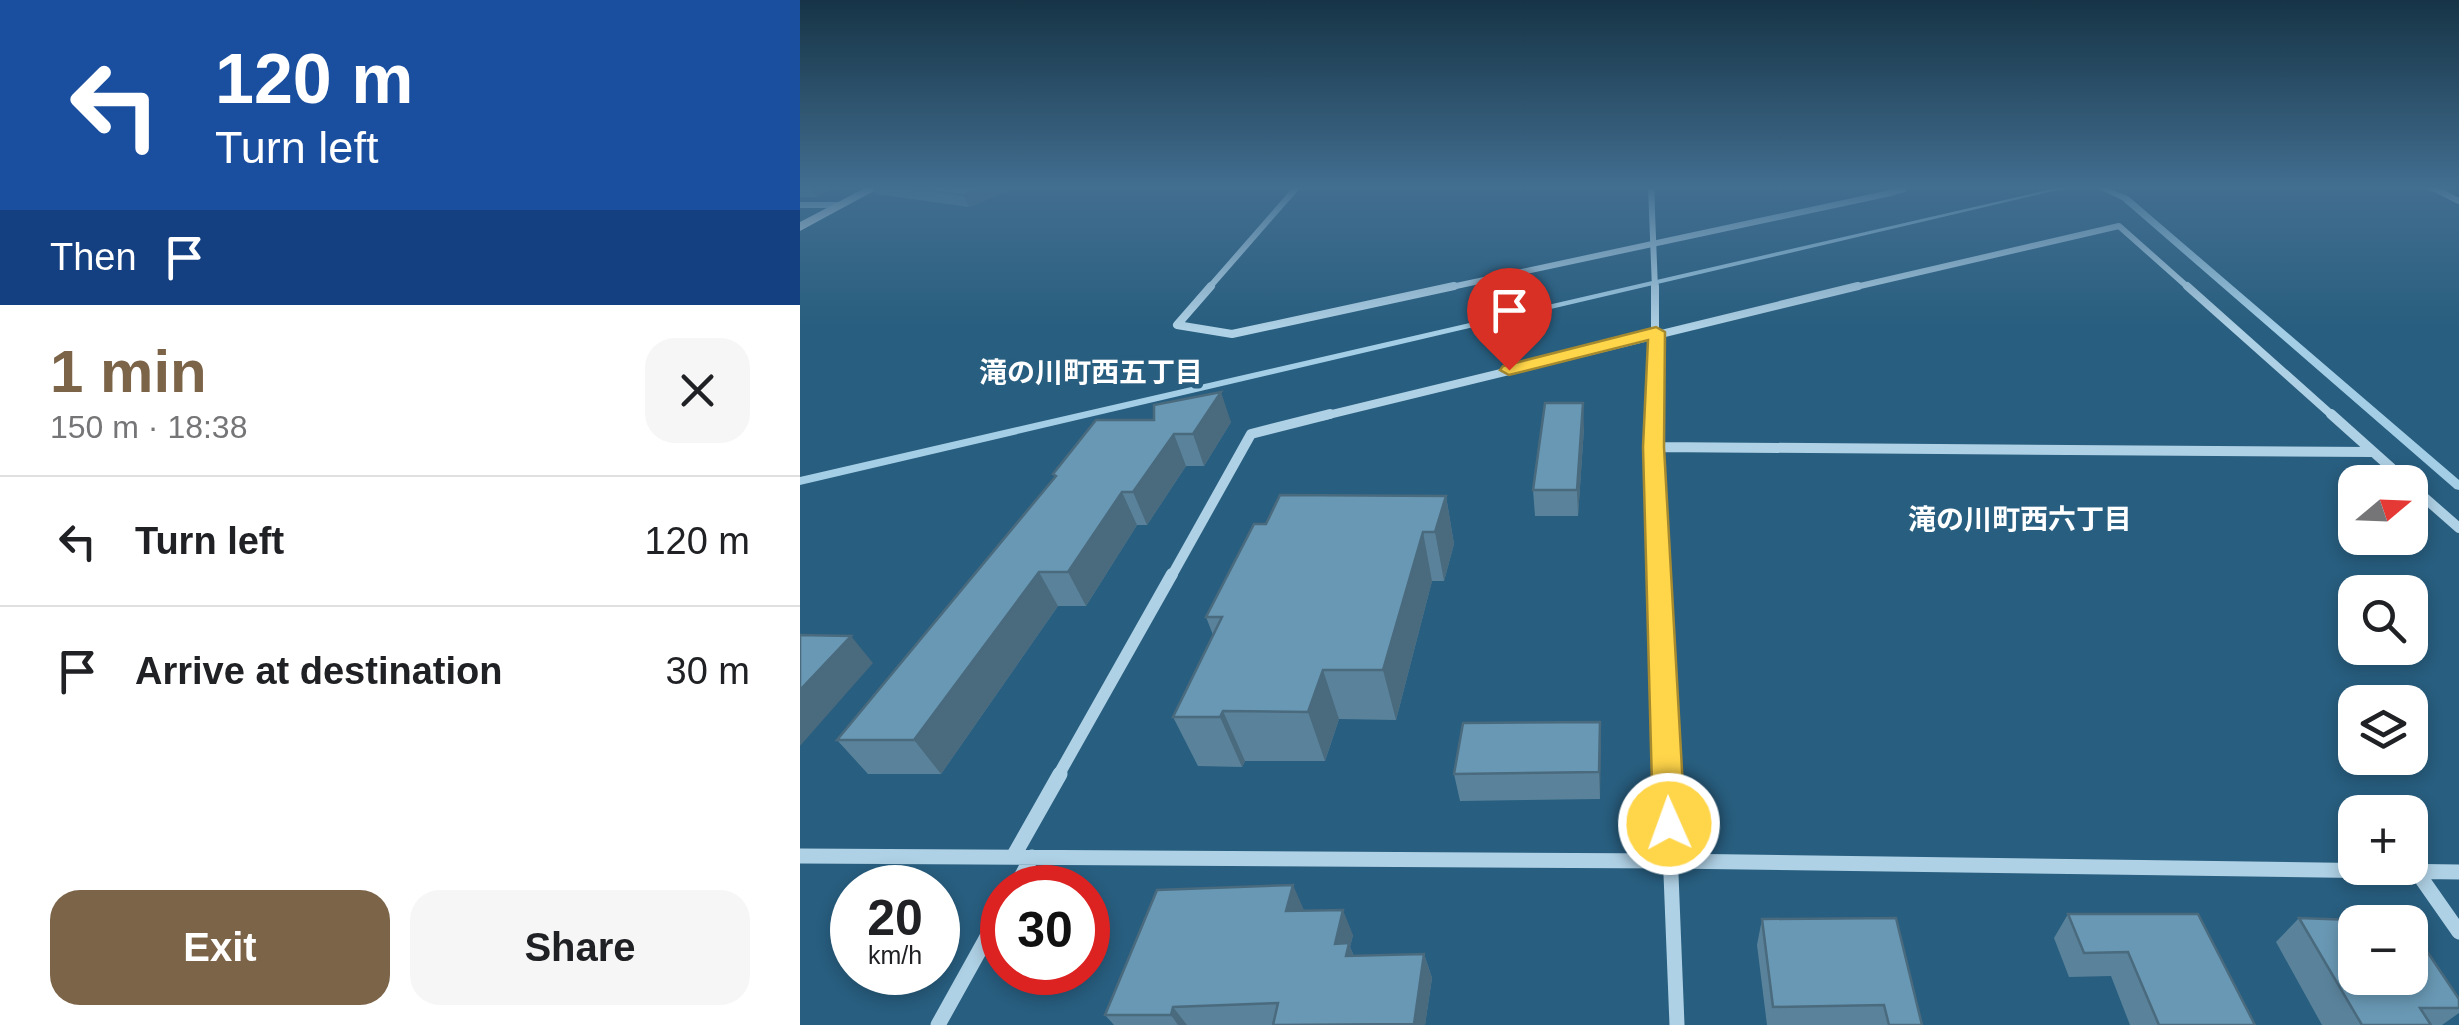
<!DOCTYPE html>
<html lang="en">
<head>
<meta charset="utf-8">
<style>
  body { margin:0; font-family:Arial,"Noto Sans JP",sans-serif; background:#f6f6f6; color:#202124; height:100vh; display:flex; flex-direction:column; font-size:38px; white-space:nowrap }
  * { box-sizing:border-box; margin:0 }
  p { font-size:32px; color:#757577 }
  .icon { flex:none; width:55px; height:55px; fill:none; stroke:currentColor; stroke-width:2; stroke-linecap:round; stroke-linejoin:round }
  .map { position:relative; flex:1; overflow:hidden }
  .drawer { display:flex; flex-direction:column; background:#fff; width:800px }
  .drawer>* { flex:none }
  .guide { background:#1a4fa0; color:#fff; overflow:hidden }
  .needle { width:65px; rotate:71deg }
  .fabs { position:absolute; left:1538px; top:465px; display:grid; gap:20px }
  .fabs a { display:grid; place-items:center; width:90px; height:90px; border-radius:20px; background:#fff; box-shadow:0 5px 15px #0003; font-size:50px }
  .speed { position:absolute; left:30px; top:865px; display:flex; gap:20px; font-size:50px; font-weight:700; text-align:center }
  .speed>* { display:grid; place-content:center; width:130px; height:130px; border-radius:50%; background:#fff; box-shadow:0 5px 15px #0003; line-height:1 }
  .speed small { font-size:25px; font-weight:400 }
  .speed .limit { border:15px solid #d22; background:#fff; color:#111 }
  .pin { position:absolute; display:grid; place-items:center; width:85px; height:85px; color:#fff; margin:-102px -42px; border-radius:50% 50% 50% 0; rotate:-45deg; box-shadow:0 0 10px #0007 }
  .pin .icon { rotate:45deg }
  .me { position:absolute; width:110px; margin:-55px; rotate:358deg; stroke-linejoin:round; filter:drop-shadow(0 0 8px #0008) }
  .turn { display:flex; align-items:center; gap:35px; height:210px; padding:0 50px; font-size:45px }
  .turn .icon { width:130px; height:130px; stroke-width:2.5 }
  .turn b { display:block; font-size:70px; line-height:85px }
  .then { display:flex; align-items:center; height:95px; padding:0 50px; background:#0003; gap:20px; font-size:38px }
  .round { display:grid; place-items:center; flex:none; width:105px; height:105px; border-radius:30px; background:#f6f6f6 }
  .summary { display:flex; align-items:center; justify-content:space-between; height:170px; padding:0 50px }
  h1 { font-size:60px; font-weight:700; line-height:75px; color:#7c6449 }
  .primary-button { display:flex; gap:20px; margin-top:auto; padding:20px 50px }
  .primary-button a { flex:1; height:115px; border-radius:30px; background:#7c6449; color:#fff; font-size:40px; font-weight:700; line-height:115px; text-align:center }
  .primary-button a+a { background:#f6f6f6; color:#202124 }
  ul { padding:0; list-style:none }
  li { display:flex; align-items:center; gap:30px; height:130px; padding:0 50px; border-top:2px solid #e0e0e0 }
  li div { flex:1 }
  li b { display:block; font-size:38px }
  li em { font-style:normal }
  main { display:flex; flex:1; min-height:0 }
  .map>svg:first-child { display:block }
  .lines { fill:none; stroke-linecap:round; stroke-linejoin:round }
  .stream { fill:#a4cee6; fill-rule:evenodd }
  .street-far4 { stroke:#afd1e5; stroke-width:6 }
  .street-far3 { stroke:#afd1e5; stroke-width:8 }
  .street-far2 { stroke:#afd1e5; stroke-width:10 }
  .street-far1 { stroke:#afd1e5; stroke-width:12 }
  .street { stroke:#afd1e5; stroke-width:15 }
  .secondary { fill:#d8eaf5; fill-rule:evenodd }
  .wall { fill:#5a839b }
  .shaded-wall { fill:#4a6a7e }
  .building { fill:#6998b4; stroke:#4a6a7e; stroke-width:2.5 }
  .route { fill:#ffd54a; stroke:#a68a30; stroke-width:2.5 }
  .labels { text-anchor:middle; stroke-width:9; stroke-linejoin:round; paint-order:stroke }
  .neighbourhood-label { font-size:28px; font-weight:bold; fill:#fff; stroke:#285e7f }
</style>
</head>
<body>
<main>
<section class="drawer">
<div class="guide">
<div class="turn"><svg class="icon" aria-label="left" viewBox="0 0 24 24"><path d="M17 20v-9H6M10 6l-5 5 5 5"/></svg><div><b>120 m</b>Turn left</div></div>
<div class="then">Then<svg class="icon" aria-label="arrive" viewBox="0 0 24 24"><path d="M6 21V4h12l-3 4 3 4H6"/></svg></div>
</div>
<div class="summary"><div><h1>1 min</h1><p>150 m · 18:38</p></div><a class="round"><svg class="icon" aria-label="close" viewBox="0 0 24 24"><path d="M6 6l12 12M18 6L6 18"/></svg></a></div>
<ul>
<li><svg class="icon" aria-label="left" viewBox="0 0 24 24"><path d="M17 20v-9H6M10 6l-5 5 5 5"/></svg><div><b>Turn left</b></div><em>120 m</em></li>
<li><svg class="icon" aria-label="arrive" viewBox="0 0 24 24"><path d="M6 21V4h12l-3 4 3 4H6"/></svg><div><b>Arrive at destination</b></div><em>30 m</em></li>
</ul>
<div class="primary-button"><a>Exit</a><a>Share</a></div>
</section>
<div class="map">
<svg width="1659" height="1025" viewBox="0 0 1659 1025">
  <rect width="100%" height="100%" fill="#285e7f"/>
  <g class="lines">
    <!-- stream -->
    <path class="stream" d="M1265 186H1275L0 485V477Z
      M1293 186H1301L1328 196 1659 480V490L1655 489 1322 200Z"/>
    <!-- street-far4 -->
    <path class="street-far4" d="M851 186 855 289
      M1629 186 1659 201
      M0 205H40
      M408 289 498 186
      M642 289 1086 194 1104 189 1101 186
      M1047 289 1319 226 1390 289"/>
    <!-- street-far3 -->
    <path class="street-far3" d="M411 286 377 325 432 334 654 286
      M1387 286 1534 417
      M520 417 1058 286
      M855 417V286"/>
    <!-- street-far2 -->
    <path class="street-far2" d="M855 414 859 577
      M1531 414 1607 482
      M854 447 1573 452
      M1610 485 1659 528
      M371 577 451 434 530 414"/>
    <!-- street-far1 -->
    <path class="street-far1" d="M859 574 867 776
      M258 776 372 574"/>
    <!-- street -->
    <path class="street" d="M867 774 877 1025
      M0 856 871 861 1659 872
      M213 857 260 774
      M1617 872 1659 932
      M215 888 232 857
      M138 1025 202 910"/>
    <!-- secondary -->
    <path class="secondary" d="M69 186H83L0 231V222Z"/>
  </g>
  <!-- wall -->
  <path class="wall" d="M0 186H62L52 190 33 188 16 197H0Z
    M72 186H220L169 207 76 194Z
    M296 420 431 422 404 466H386L347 525H337L286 606H258L141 774H68L37 740 255 477 253 474Z
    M784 428 778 516H735L733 490Z
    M646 496 654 544 644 581H632L596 720 539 719 525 761H445L442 767 398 766 373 717 413 635 406 617Z
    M800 722V799L660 801 654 774Z
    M504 911 553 935 550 947 554 956 624 954 632 978 625 1025H314L305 1015Z
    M1268 914 1455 1025H1330L1311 976 1269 977 1254 938Z
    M1499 918 1659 999V1013L1642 1025H1522L1476 942Z
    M962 919 1122 1025H967L957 945Z"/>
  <!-- shaded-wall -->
  <path class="shaded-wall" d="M9 186H32L33 188 16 197Z
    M185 186H220L169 207 163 195Z
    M421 392 431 422 404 466 393 434Z
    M783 403 784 428 778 516 777 490Z
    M374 434 386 466 347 525 333 492Z
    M322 492 337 525 286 606 268 572Z
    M646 496 654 544 644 581 635 532Z
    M623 532 632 581 596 720 583 670Z
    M239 572 258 606 141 774 114 740Z
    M51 636 73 663 0 746V690Z
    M523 670 539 719 525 761 508 712Z
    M423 711 445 761 442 767 420 717Z
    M800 722 801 749 800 799 799 772Z
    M493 885 504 910 486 911Z
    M543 910 553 935 550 947 559 968 535 944Z
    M624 954 632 978 625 1025H614Z
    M373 1007 387 1025H378L371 1015Z"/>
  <!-- building -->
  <path class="building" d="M98 186H185L163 195Z
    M421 392 393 434H374L333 492H322L268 572H239L114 740H37L256 476 253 474 296 420H354V405Z
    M745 403H783L777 490H733Z
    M480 495 646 496 635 532H623L583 670H523L508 712 423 711 420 717H373L422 617H406L454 524H466Z
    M0 635 51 636 0 690Z
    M800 722 799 772 654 774 663 723Z
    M493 885 486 911 543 910 535 944 549 943 546 956 624 954 614 1024 473 1025 478 1003 373 1007 371 1015H305L357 890Z
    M1268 914H1398L1455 1025H1359L1328 952 1284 953Z
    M1096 918 1122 1025H1089L1084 1005 973 1007 962 919Z
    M1499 918 1607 922H1555V978H1610V926L1659 999V1008H1620L1631 1025H1562Z"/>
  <!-- sky -->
  <linearGradient id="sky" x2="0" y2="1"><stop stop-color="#163446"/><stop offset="0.57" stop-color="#426e90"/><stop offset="1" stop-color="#426e90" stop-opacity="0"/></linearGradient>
  <rect width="1659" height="329" fill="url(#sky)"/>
  <!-- route -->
  <path class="route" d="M856 327 865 332 864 447 885 824 881 834 869 838 858 834 853 824 843 447 848 340 709 375 700 370 703 366Z"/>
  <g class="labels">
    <!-- neighbourhood labels -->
    <g class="neighbourhood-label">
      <text x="291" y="382">滝の川町西五丁目</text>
      <text x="1220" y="529">滝の川町西六丁目</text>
    </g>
  </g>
</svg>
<div class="fabs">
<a><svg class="needle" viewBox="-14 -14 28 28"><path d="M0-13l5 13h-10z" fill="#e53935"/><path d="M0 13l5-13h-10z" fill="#757577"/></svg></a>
<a><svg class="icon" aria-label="search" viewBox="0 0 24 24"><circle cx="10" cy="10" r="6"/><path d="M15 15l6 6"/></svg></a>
<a><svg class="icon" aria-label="layers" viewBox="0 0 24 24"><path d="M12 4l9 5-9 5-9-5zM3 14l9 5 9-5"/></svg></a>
<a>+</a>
<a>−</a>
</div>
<div class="speed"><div>20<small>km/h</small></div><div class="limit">30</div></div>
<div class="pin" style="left:709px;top:370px;background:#d93025"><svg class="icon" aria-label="arrive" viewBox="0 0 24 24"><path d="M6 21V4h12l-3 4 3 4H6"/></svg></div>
<svg class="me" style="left:869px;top:824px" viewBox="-20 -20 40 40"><circle r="17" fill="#ffd54a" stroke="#fff" stroke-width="3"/><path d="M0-11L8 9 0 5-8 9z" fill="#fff"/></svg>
</div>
</main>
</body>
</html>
